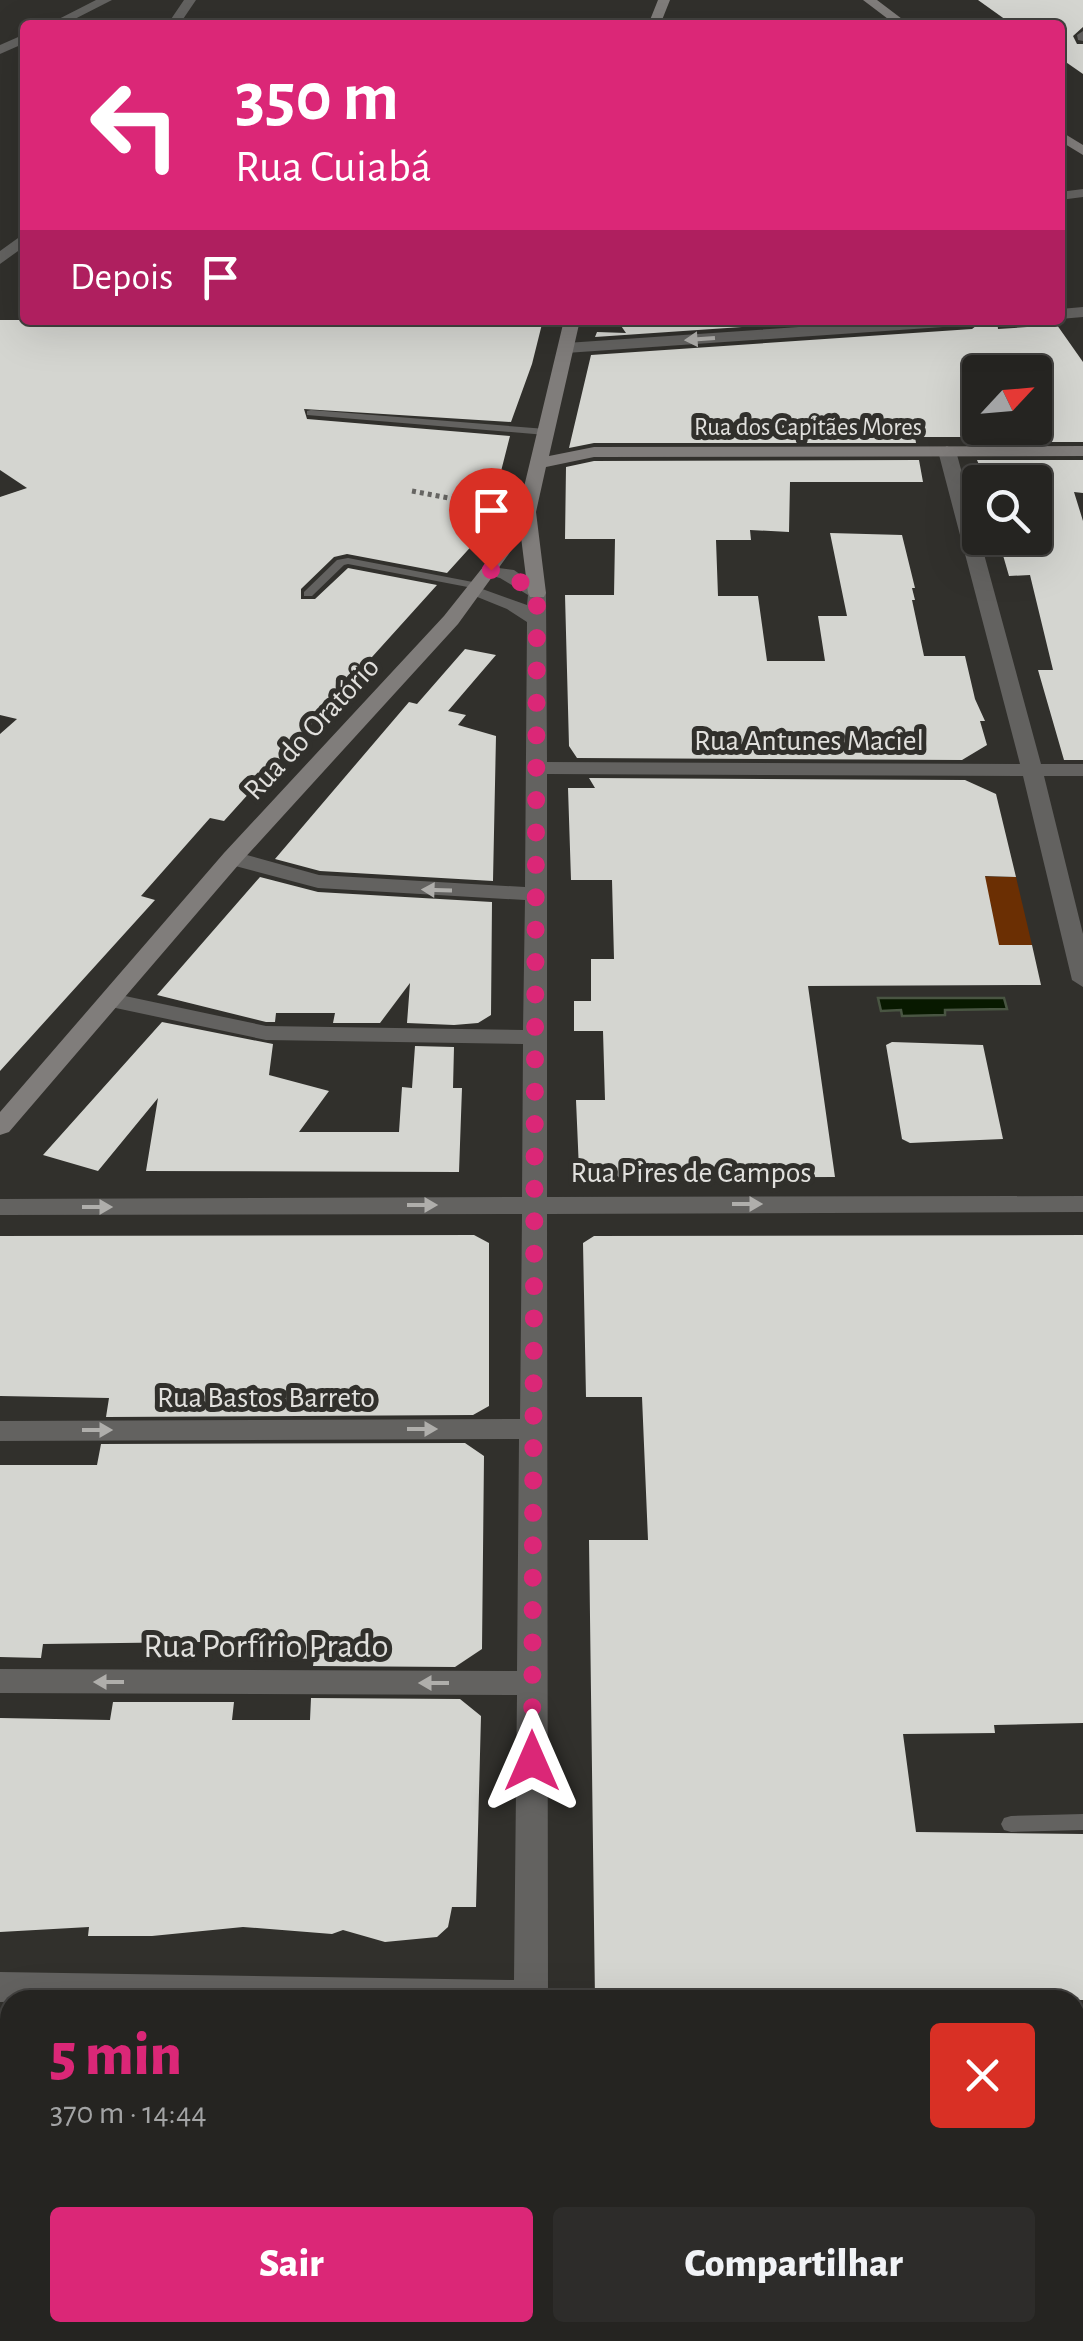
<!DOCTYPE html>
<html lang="pt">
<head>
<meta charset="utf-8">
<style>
  body { margin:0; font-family:"Alegreya Sans",sans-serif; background:#2d2c2a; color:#f1f3f6; height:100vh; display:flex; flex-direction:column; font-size:38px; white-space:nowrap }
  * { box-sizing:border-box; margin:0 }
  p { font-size:32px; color:#a3a4a5 }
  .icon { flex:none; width:55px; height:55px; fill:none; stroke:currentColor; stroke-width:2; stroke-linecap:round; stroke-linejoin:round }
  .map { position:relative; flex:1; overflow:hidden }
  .sheet { position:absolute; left:0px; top:1990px; width:1085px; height:352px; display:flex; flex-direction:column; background:#252421; border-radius:30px 30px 0 0; box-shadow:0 10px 40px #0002,0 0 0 2px #42413f }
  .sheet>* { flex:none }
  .hud { position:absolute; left:20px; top:20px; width:1045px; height:305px; border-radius:10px; box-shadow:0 10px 40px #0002,0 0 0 2px #42413f; background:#db2777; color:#fff; overflow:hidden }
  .needle { width:65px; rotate:64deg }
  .buttons { position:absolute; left:962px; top:355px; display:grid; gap:20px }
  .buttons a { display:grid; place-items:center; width:90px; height:90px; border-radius:10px; background:#252421; box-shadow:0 10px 40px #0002,0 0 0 2px #42413f; font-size:50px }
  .pin { position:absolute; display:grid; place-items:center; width:85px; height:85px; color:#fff; margin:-102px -42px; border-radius:50% 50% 50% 0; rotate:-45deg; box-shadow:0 0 10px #0007 }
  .pin .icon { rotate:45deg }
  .me { position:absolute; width:110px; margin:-55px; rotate:0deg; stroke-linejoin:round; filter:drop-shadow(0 0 8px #0008) }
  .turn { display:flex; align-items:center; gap:35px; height:210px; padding:0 50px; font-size:45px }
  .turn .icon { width:130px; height:130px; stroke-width:2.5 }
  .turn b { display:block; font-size:70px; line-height:85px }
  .then { display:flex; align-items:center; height:95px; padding:0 50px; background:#0003; gap:20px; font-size:38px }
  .round { display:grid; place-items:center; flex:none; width:105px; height:105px; border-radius:10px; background:#2d2c2a }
  .headline { display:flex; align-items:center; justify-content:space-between; height:170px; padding:0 50px }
  h1 { font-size:60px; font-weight:800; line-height:75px; color:#db2777 }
  .button { display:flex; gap:20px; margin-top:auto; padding:20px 50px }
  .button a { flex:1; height:115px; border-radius:10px; background:#db2777; color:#fff; font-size:40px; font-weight:800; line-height:115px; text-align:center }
  .button a+a { background:#2d2c2a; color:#f1f3f6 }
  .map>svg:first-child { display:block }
  .green { fill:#6b2f03 }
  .water { fill:#081900; stroke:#495542; stroke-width:2.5 }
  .building { fill:#d4d5d0; fill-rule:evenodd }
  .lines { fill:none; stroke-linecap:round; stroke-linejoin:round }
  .path { stroke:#666562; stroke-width:5; stroke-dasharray:4 4; stroke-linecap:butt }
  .lane { fill:#636260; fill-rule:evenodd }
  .street { fill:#636260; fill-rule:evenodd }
  .secondary { fill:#807d7b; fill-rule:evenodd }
  .oneway { fill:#afaeab }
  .route { stroke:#db2777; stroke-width:18; stroke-dasharray:0 32.4 }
  .labels { text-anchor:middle; stroke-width:10; stroke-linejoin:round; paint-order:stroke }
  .far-street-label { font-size:25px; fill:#e1e0dd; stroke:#31302c }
  .street-label { font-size:30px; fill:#e1e0dd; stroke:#31302c }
  .near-street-label { font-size:35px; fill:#e1e0dd; stroke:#31302c }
</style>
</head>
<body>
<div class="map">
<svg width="1083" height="2341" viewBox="0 0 1083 2341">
  <rect width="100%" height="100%" fill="#31302c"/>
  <!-- green -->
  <path class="green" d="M963 876 1016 877 1032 945H997L991 904Z"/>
  <!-- water -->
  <path class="water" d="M878 998H1004L1007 1009 945 1010V1015L902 1016 901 1010 881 1011Z"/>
  <!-- building -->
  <path class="building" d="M978 0H1083V27L1073 36 1077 44H1083V74L1060 58V25H1013Z
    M0 320H543L532 364 511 422 304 409 307 419 510 436 486 530 447 573 347 554 334 557 301 589V599H315L348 568 437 585 224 821 210 818 141 896 155 900 0 1071V734L17 719 0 715V497L27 488 0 470Z
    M617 320H847L595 337 597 332 626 333Z
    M984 320H997L998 329 1057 325 1083 362V442H972L970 437H915L916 443H594L569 448 591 355 972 329ZM980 372H1035V428H980Z
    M919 460 923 482H790L789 532 750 530 751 540H716L718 596H758L767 661H825L818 616H847L830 533 902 535 915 588H912L915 600H912L924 656H965L975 699 985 721H980L987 745 962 760 577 758 569 746 565 595H614L615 539H565L566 467 594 461Z
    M977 460H1083V493L1074 492 1083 521V760H1064L1038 670H1053L1030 575 1009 576 998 538H1035V482H986Z
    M465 649 496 655 448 711 466 715 458 725 496 736 493 881 320 871 275 859 409 702 417 704Z
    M589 778 965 780 996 794 1016 877 985 876 999 945H1032L1041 985 808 986 835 1177 595 1178 579 1170 576 1100H605L603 1031H574V1001H591V959H614L612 880H571L568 788H595Z
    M260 877 318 892 492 902 491 1015 478 1023 454 1025 407 1023 410 983 380 1023H333L335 1013H276L275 1022H266L157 995Z
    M162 1022 273 1044 269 1075 329 1091 299 1132H399L402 1087 412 1088 415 1046 454 1047 453 1088H462L459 1172 146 1171 158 1098 98 1171 43 1155Z
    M892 1042 983 1045 1003 1139 910 1143 902 1139 886 1045Z
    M474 1235 489 1243V1406L473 1415 106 1417 109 1398 0 1396V1236Z
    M1083 1235V1723L994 1725 995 1733 903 1734 916 1832 1083 1834V2000H595L589 1540H648L642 1397H586L583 1243 594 1236Z
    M465 1443 484 1456 482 1649 455 1667 313 1666 314 1659 281 1658 282 1641 43 1644 41 1658 0 1657V1465H97L101 1444Z
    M311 1698 460 1699 481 1716 476 1907H452L448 1927 437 1937 385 1942 343 1930 332 1934 243 1927 152 1936H88L89 1927 0 1932V1718L110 1720 113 1702H234L232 1720H310Z"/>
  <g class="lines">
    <!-- path -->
    <path class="path" d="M412 491 500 508"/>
    <!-- lane -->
    <path class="lane" d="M311 410 546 429 551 432 546 435 307 415V411Z
      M348 558 478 583 484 586 478 589 348 564 344 565 312 596H304V592L337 560Z
      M1083 1814V1830L1011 1832 1004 1830 1001 1824 1004 1818 1011 1816Z"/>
    <!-- street -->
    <path class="street" d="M96 0H112L63 25H47Z
      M184 0H196L179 25H167Z
      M1083 31V41L1078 40 1077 35Z
      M25 34V43L0 54V45Z
      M1083 189V197L1060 200V192Z
      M25 233V246L0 264V251Z
      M1083 307V317L1060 319V309Z
      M902 320H980L972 325 566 353 558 348 566 343Z
      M947 446 956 451 1041 764H1083V776H1044L1083 934V987L1072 980 1023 776 547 774V1197L1083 1196V1212L547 1214 548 2000 0 2002V1972L514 1980 517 1695 0 1693V1669L517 1671 519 1439 0 1441V1421L520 1419 522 1214 0 1215V1199L522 1197 523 1044 266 1040 111 1007 99 1000 111 993 266 1026 523 1030 525 900 318 888 224 863 221 858 232 851 319 875 525 887 527 622 507 609 465 592 474 586 527 605 528 595 500 578 484 574V566L514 570 546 593 547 762 1020 764 938 451Z
      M511 2332H549V2341H511Z"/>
    <!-- secondary -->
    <path class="secondary" d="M658 0H670L660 25H648Z
      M863 0H877L910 25H896Z
      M1060 131 1083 145V155L1060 141Z
      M564 320H580L549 456 594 447 1083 446V456L594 457 546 467 536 512 546 593 544 597H530L528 593 521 537 458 624 240 863 9 1132 0 1135V1112L224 853 444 616 483 567 518 512Z"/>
  </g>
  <!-- one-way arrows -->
  <defs><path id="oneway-solid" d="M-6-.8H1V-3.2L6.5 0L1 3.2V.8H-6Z" transform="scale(2.5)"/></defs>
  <g class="oneway">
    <use href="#oneway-solid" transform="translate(700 339) rotate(176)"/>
    <use href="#oneway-solid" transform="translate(437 890) rotate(-178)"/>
    <use href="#oneway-solid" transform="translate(747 1204)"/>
    <use href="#oneway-solid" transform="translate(422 1205)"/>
    <use href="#oneway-solid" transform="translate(97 1207)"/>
    <use href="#oneway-solid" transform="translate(422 1429)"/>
    <use href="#oneway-solid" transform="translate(97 1430)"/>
    <use href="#oneway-solid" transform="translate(109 1682) rotate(-180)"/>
    <use href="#oneway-solid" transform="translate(434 1683) rotate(-180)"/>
  </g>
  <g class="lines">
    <!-- route -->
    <path class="route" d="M491 570 508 574 537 593 532 1761"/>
  </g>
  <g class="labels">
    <!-- far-street labels -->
    <g class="far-street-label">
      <text x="808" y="435">Rua dos Capitães Mores</text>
    </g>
    <!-- street labels -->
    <g class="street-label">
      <text transform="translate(311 728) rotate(-47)" y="10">Rua do Oratório</text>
      <text x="809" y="750">Rua Antunes Maciel</text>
      <text x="691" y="1182">Rua Pires de Campos</text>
      <text x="266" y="1407">Rua Bastos Barreto</text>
    </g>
    <!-- near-street labels -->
    <g class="near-street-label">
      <text x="266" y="1657">Rua Porfírio Prado</text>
    </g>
  </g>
</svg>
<div class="buttons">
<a><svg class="needle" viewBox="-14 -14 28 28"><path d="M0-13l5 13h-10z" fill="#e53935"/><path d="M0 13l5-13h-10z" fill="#a3a4a5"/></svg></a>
<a><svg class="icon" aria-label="search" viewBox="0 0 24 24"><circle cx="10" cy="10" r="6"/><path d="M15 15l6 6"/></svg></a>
</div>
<div class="pin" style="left:491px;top:570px;background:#d93025"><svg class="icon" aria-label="arrive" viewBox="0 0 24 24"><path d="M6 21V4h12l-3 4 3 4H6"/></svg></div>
<svg class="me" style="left:532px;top:1761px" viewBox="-20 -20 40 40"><path d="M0-17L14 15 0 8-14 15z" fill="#db2777" stroke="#fff" stroke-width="4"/></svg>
<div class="hud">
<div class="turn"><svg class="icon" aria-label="left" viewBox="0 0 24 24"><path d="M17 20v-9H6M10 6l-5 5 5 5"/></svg><div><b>350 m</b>Rua Cuiabá</div></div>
<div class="then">Depois<svg class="icon" aria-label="arrive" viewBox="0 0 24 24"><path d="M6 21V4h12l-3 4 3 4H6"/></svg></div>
</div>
<section class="sheet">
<div class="headline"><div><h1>5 min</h1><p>370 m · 14:44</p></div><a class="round" style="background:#d93025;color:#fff"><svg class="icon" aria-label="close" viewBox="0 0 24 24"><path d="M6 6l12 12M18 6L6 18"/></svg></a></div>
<div class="button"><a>Sair</a><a>Compartilhar</a></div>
</section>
</div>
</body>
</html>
